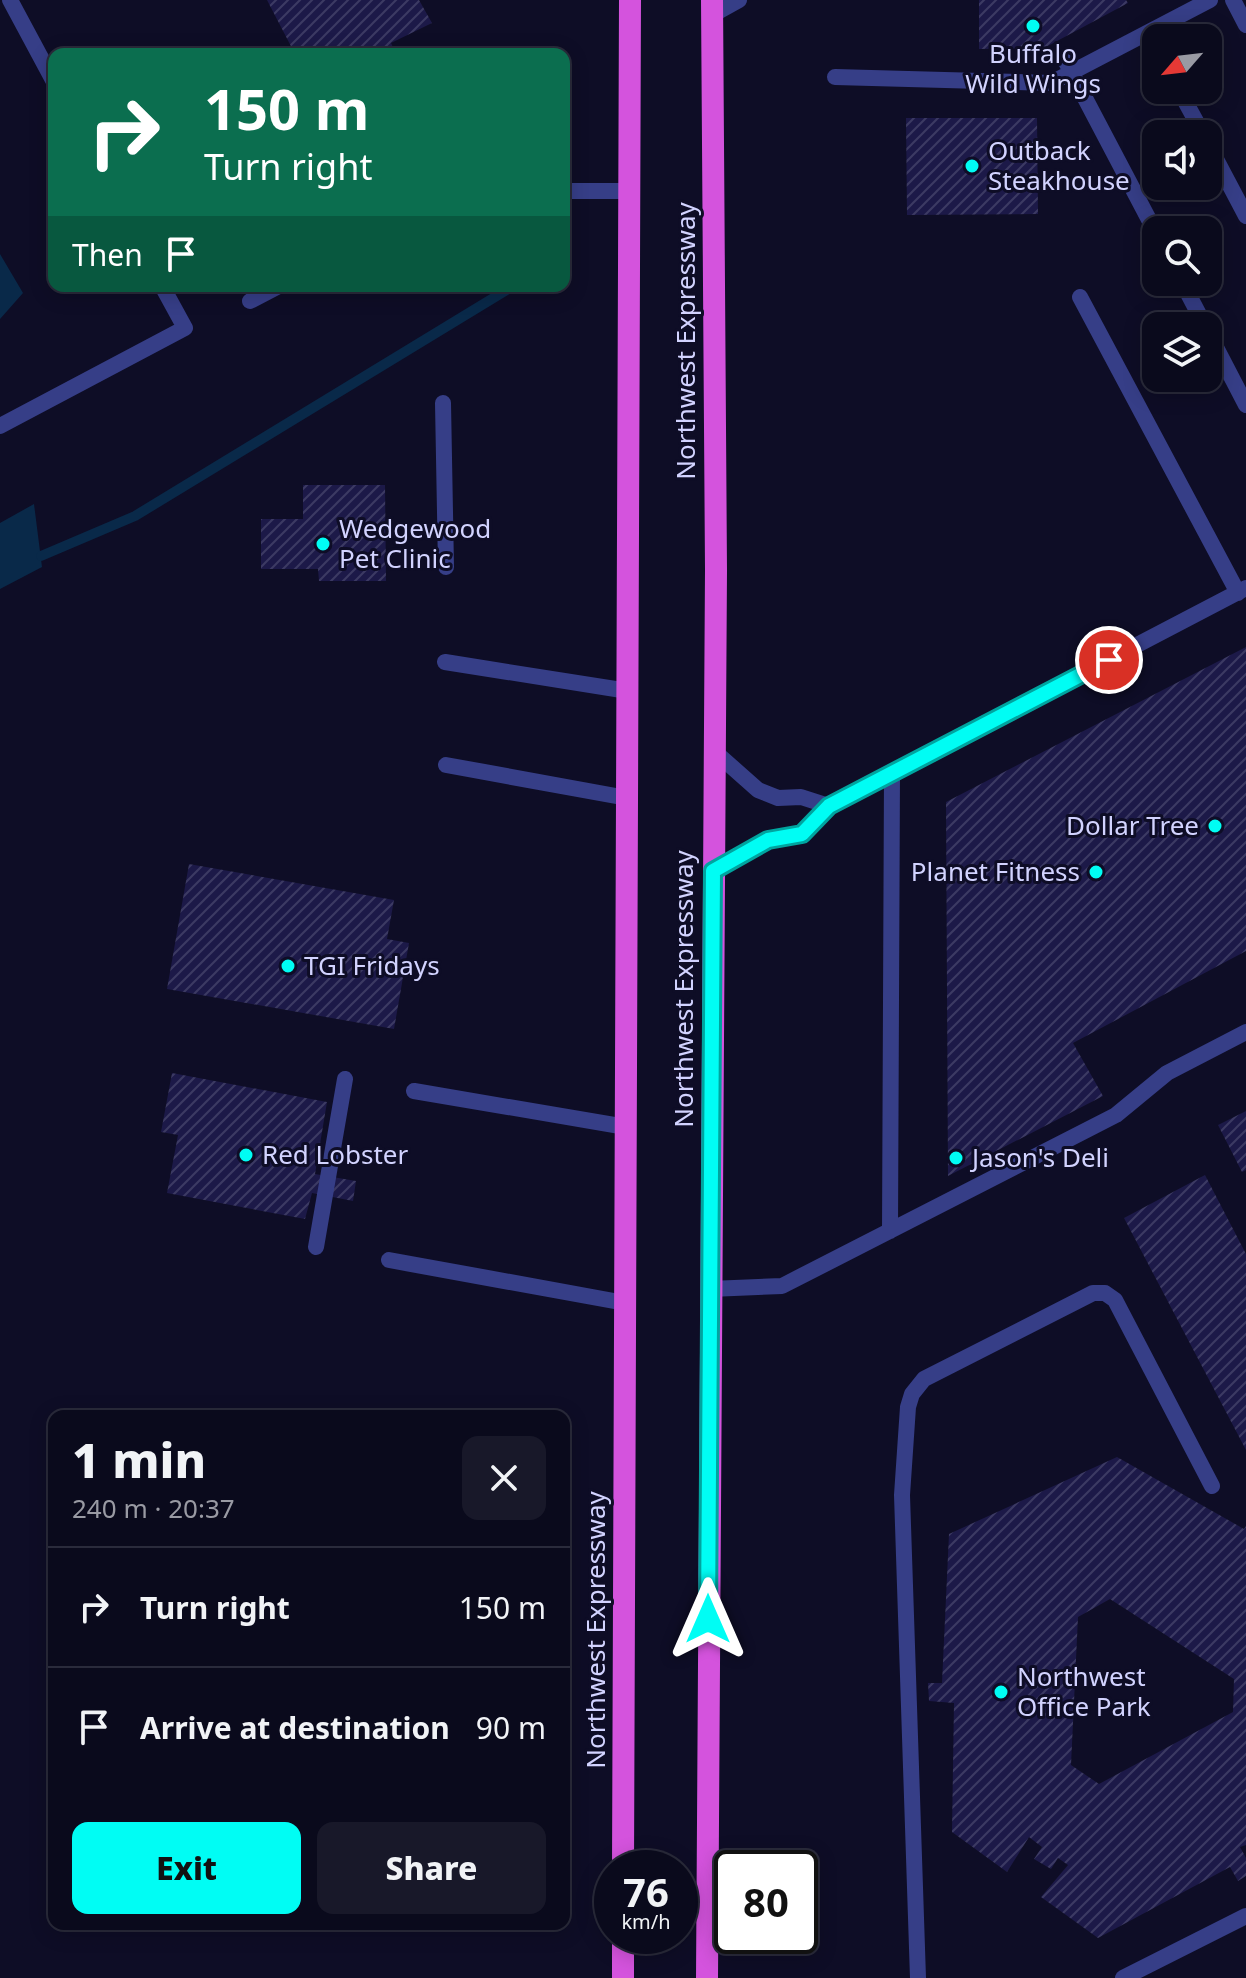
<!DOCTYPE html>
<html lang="en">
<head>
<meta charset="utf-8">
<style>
  body { margin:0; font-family:"Noto Sans",sans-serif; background:#181829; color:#f1f3f6; height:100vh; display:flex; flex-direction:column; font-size:30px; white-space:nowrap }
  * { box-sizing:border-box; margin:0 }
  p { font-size:26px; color:#999aa3 }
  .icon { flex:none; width:44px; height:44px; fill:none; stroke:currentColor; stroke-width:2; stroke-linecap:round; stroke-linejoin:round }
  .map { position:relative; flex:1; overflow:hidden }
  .details { position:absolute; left:48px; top:1410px; width:522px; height:520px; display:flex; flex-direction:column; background:#0a0a1c; border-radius:16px; box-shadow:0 4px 20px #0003,0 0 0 2px #2a2b3b }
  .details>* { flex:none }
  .guide { position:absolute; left:48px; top:48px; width:522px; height:244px; border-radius:16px; box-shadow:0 4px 20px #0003,0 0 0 2px #2a2b3b; background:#0b6e4f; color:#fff; overflow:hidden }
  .needle { width:52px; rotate:242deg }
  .tools { position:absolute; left:1142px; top:24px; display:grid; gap:16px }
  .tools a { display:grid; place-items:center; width:80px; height:80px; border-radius:16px; background:#0a0a1c; box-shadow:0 4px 20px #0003,0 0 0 2px #2a2b3b; font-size:40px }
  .speed { position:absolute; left:594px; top:1850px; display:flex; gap:16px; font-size:40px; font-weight:700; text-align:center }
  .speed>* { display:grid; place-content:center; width:104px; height:104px; border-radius:50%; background:#0a0a1c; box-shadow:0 4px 20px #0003,0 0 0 2px #2a2b3b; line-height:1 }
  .speed small { font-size:20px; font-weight:400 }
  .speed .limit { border:4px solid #111; border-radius:12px; background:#fff; color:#111 }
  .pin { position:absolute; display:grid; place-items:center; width:68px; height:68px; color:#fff; margin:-34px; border:4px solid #fff; border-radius:50%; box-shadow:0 2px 8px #0007 }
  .me { position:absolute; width:88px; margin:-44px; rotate:0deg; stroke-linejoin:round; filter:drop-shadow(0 0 6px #0008) }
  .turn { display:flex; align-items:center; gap:28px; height:168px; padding:0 24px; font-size:36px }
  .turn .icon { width:104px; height:104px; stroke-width:2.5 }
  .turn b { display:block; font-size:56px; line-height:68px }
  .then { display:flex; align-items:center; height:76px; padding:0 24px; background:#0003; gap:16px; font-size:30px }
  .round { display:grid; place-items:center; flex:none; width:84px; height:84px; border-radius:16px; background:#181829 }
  .summary { display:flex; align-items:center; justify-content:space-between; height:136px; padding:0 24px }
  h1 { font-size:48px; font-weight:800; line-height:60px }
  .primary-button { display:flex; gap:16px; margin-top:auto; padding:16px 24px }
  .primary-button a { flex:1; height:92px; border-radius:16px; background:#00fdf4; color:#111; font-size:32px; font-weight:800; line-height:92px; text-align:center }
  .primary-button a+a { background:#181829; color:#f1f3f6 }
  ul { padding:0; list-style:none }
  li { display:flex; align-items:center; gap:24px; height:120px; padding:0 24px; border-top:2px solid #2a2b3b }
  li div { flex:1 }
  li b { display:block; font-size:30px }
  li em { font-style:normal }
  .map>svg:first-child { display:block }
  .water { fill:#092949 }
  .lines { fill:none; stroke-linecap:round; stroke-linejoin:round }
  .stream { stroke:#092949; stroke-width:10 }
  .building { fill:url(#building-hatch); fill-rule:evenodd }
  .service { stroke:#363e87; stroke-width:16 }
  .minor { stroke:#363e87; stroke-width:16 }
  .trunk { stroke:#d453dd; stroke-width:22 }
  .route-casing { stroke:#00a49f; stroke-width:20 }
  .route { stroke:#00fdf4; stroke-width:14 }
  .poi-dot { fill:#00fdf4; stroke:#0e0d26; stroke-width:3 }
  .labels { text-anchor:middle; stroke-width:6; stroke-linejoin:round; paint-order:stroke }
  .poi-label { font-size:26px; fill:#d2d3ff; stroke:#0e0d26; text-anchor:start }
  .street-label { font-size:26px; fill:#d2d3ff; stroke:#0e0d26 }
</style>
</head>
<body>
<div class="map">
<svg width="1246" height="1978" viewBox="0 0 1246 1978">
  <defs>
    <pattern id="building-hatch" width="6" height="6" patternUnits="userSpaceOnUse" patternTransform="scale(2)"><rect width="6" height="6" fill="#1c1948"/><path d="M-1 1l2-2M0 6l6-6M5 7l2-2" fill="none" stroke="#3c3a63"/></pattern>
  </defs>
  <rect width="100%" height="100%" fill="#0e0d26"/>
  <!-- water -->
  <path class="water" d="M0 254 23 293 0 319Z
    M34 504 42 567 0 589V523Z"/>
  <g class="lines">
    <!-- stream -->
    <path class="stream" d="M41 556 135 516 513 286"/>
  </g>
  <!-- building -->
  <path class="building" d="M267 0H419L432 23 391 43 396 54H295Z
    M979 0H1126L1128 3 1044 48 979 49Z
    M906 118H1037L1038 214 907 215Z
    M303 485H385L386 581H319L318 569H261V519H303Z
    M1246 647V951L1073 1043 1103 1096 948 1176 946 802Z
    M189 864 394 900 387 939 409 943 394 1029 167 989Z
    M172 1073 327 1102 315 1174 356 1181 353 1201 312 1193 305 1219 167 1193 178 1135 161 1132Z
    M1246 1111V1170L1242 1172 1218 1125Z
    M1205 1175 1246 1254V1450L1124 1218Z
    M1117 1457 1244 1529 1246 1526V1845L1240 1847 1246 1858V1876L1238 1881 1230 1867 1098 1938 1041 1897 1068 1865 1058 1858 1051 1869 1034 1859 1042 1847 1029 1837 1007 1872 952 1832 954 1703 929 1701 928 1683H942L949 1534ZM1110 1599 1234 1679 1233 1712 1099 1784 1071 1765 1078 1617Z"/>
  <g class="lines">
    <!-- service -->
    <path class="service" d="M1233 0 1246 25
      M712 15 739 0
      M1066 62 1156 233
      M835 77 1051 83 1210 0
      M1179 90 1203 134
      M1208 144 1246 216
      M564 191H629
      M1182 282 1205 326
      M1080 297 1238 593
      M250 301 279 286
      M1208 332 1246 405
      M443 403 446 567
      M445 662 628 691
      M714 751 758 790 778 798 801 797 829 806
      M446 765 627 798
      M713 871 768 840 802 834 829 806 1246 588
      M414 1091 626 1127
      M890 1231 892 773
      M316 1247 345 1079
      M389 1260 625 1303
      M710 1289 782 1286 1116 1115 1167 1073 1246 1032
      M918 1978 902 1495 908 1407 912 1394 924 1379 1093 1293H1105L1115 1300 1212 1486
      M1123 1978 1246 1916"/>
    <!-- minor -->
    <path class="minor" d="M10 0 54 82
      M0 426 185 328 162 286"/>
    <!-- trunk -->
    <path class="trunk" d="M623 1868 630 0
      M623 1978V1936
      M707 1978 716 570 712 0"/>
  </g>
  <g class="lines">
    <defs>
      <path id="route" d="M708 1619 713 871 768 840 802 834 829 806 1109 660"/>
    </defs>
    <!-- route casing -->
    <use href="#route" class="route-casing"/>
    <!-- route -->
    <use href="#route" class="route"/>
  </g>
  <!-- markers -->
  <g class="poi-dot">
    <circle cx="1033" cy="26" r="8"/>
    <circle cx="972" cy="166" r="8"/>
    <circle cx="323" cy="544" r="8"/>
    <circle cx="1215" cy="826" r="8"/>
    <circle cx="1096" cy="872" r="8"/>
    <circle cx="288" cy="966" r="8"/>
    <circle cx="246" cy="1155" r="8"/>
    <circle cx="956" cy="1158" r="8"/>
    <circle cx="1001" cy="1692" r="8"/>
  </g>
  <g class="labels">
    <!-- poi labels -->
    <g class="poi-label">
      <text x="1033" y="63" text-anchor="middle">Buffalo<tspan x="1033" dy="30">Wild Wings</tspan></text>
      <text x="988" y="160">Outback<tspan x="988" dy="30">Steakhouse</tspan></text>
      <text x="339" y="538">Wedgewood<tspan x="339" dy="30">Pet Clinic</tspan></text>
      <text x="1199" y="835" text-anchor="end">Dollar Tree</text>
      <text x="1080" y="881" text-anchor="end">Planet Fitness</text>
      <text x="304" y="975">TGI Fridays</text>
      <text x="262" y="1164">Red Lobster</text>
      <text x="972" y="1167">Jason's Deli</text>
      <text x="1017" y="1686">Northwest<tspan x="1017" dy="30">Office Park</tspan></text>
    </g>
    <!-- street labels -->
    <g class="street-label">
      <text transform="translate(686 341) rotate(-90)" y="9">Northwest Expressway</text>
      <text transform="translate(684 989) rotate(-90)" y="9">Northwest Expressway</text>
      <text transform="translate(596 1630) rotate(-90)" y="9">Northwest Expressway</text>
    </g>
  </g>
</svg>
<div class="tools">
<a><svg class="needle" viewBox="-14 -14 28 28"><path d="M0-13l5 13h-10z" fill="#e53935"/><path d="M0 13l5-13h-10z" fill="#999aa3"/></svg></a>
<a><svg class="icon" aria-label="sound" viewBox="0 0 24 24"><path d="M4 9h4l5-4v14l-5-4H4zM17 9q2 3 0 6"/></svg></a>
<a><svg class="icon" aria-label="search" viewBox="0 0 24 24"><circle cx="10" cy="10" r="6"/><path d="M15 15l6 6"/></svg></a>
<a><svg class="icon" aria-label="layers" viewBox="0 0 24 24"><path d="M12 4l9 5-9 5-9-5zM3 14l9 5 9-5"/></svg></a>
</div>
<div class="speed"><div>76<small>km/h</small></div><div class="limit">80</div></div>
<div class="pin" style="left:1109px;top:660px;background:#d93025"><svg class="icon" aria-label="arrive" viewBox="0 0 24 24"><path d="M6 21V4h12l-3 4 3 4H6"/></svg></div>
<svg class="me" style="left:708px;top:1619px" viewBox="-20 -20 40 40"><path d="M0-17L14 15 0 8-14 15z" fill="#00fdf4" stroke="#fff" stroke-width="4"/></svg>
<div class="guide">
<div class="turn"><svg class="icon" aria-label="right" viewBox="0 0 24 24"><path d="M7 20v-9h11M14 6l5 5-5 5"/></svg><div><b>150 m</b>Turn right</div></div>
<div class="then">Then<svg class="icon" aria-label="arrive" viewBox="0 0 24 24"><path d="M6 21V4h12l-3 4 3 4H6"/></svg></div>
</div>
<section class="details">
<div class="summary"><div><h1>1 min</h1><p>240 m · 20:37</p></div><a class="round"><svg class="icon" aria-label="close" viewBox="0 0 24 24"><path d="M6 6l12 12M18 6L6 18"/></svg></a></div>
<ul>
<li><svg class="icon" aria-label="right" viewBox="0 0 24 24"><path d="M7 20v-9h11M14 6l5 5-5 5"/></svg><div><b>Turn right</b></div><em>150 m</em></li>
<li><svg class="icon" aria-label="arrive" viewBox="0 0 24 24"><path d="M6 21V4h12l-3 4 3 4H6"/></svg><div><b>Arrive at destination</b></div><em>90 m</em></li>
</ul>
<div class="primary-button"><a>Exit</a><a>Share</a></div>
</section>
</div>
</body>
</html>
